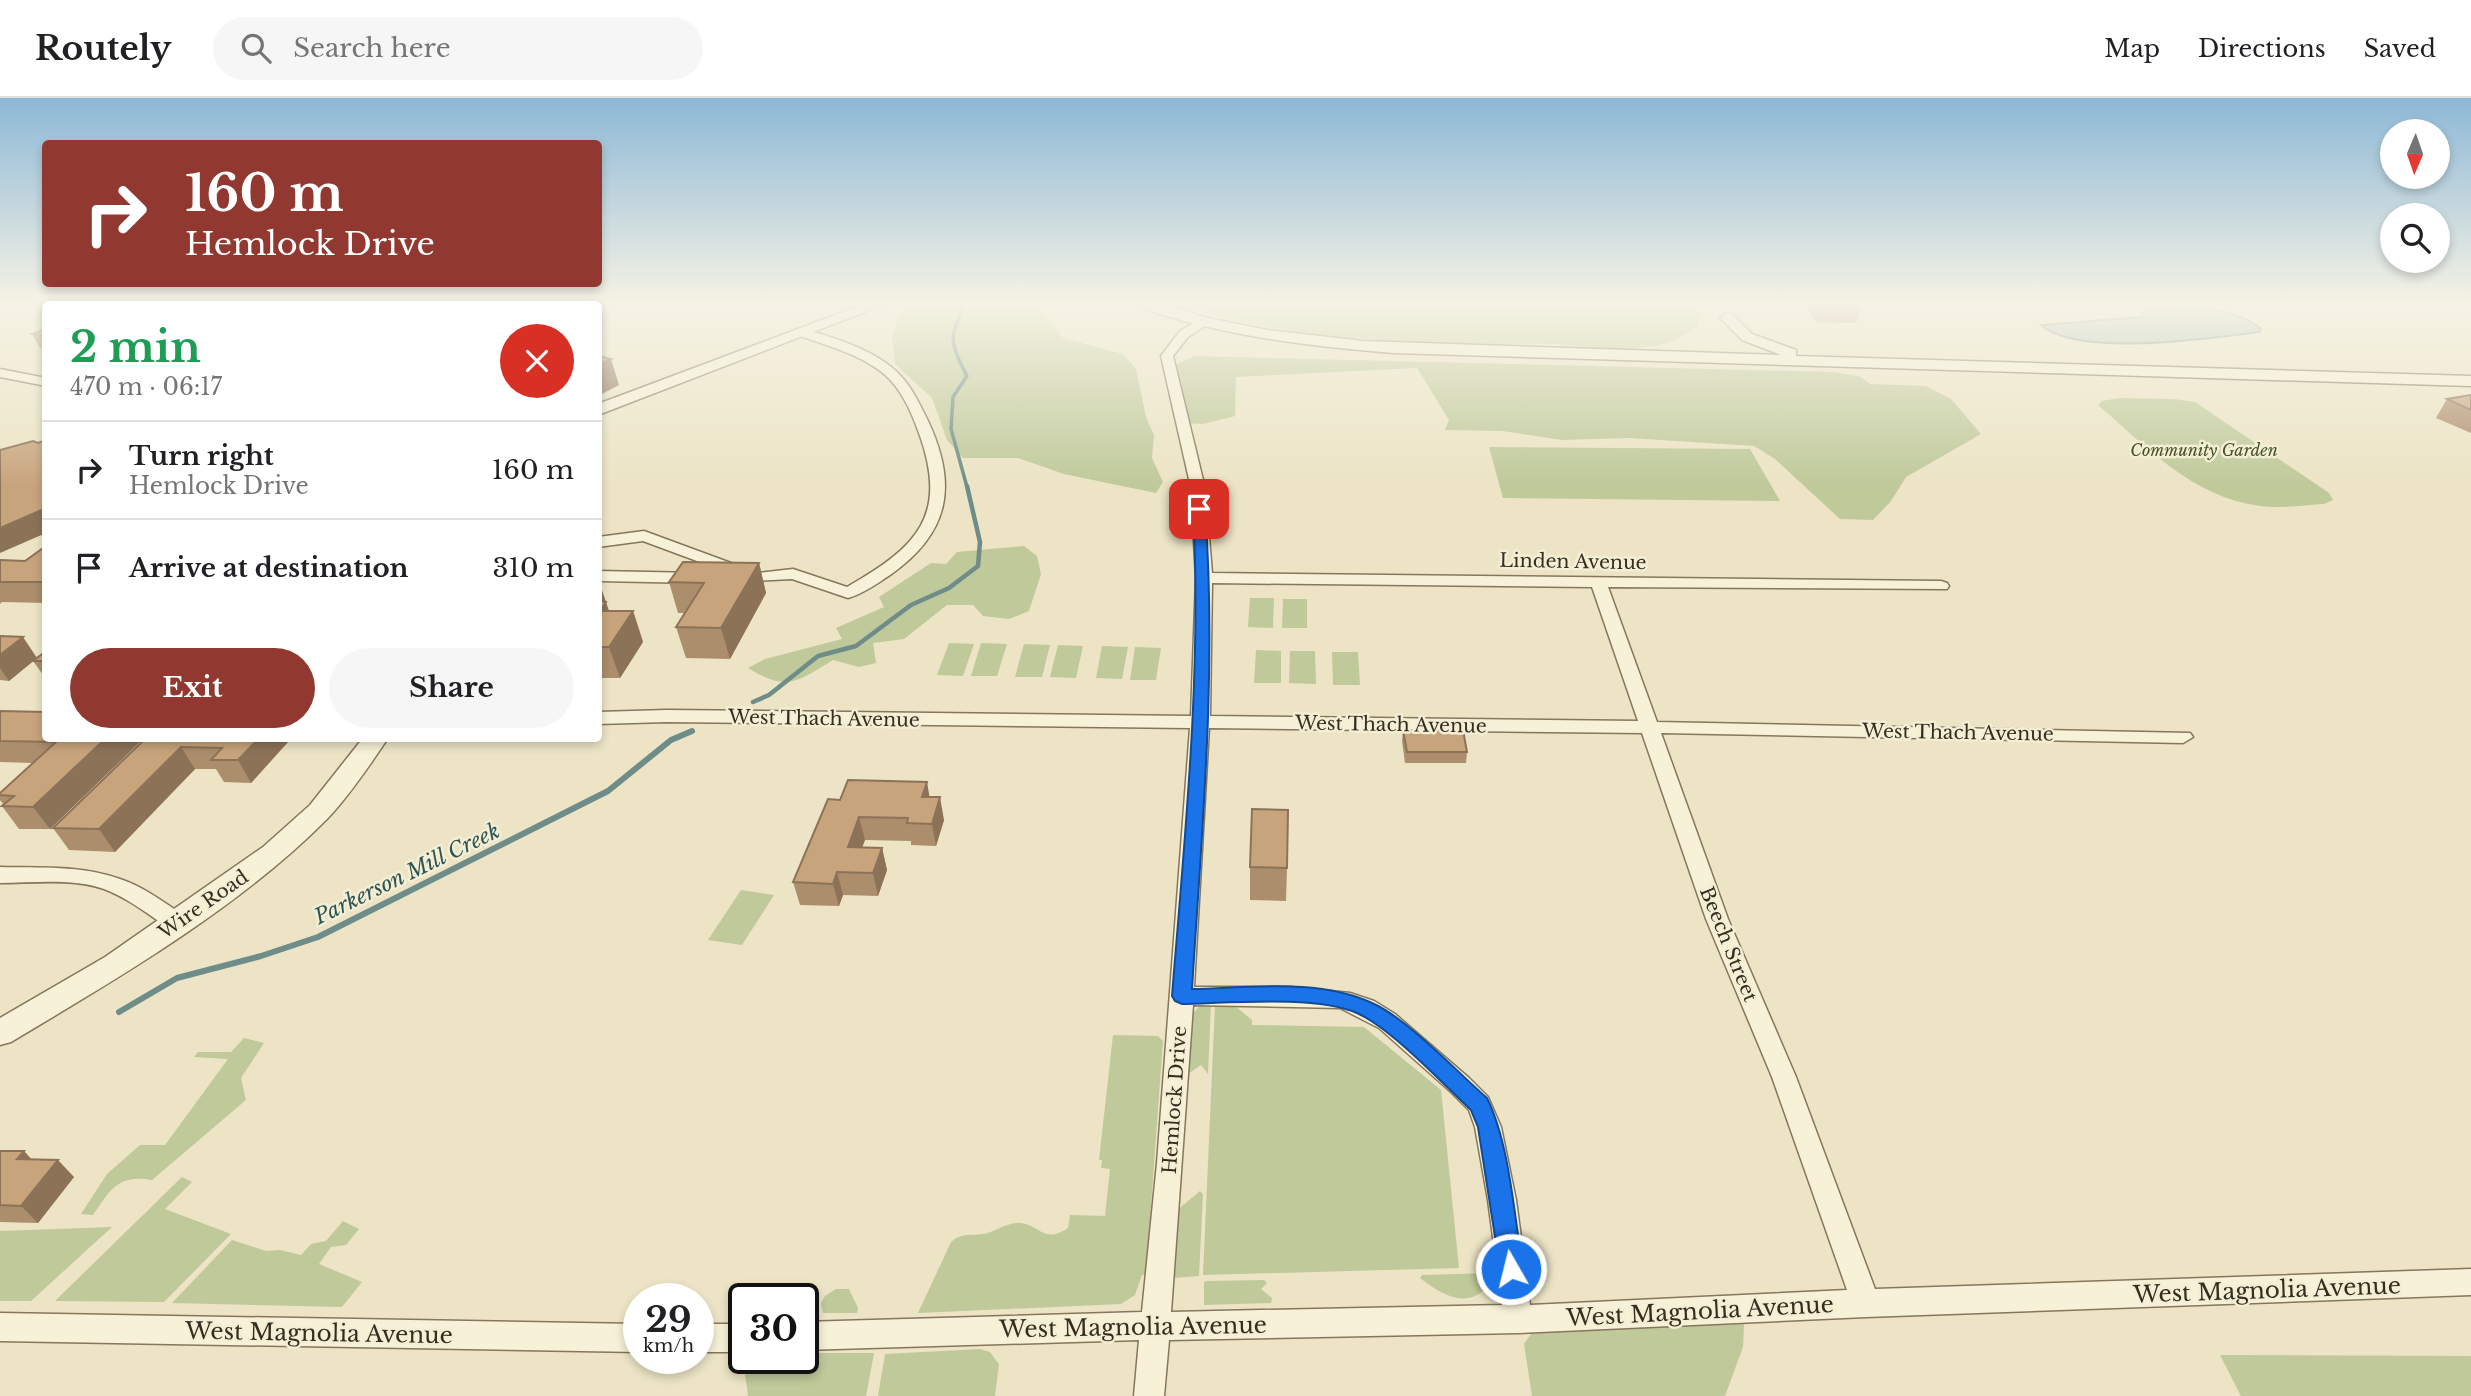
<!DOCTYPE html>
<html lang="en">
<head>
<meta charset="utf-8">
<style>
  body { margin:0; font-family:"Libre Baskerville",serif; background:#f6f6f6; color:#202124; height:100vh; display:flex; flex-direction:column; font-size:26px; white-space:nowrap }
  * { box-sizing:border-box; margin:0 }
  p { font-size:23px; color:#757577 }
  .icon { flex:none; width:38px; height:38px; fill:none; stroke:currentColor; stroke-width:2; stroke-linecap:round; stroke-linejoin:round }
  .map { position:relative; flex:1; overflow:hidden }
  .drawer { position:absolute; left:42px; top:203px; width:560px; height:441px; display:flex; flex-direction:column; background:#fff; border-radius:7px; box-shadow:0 4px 10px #0003 }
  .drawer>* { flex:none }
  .banner { position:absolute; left:42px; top:42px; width:560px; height:147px; border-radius:7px; box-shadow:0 4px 10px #0003; background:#913930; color:#fff; overflow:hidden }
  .needle { width:46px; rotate:182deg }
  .controls { position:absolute; left:2380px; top:21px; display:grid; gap:14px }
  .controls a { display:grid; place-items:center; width:70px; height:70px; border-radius:50%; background:#fff; box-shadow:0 4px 10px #0003; font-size:35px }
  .speed { position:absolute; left:623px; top:1185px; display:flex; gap:14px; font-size:35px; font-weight:700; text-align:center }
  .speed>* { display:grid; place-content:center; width:91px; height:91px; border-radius:50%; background:#fff; box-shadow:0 4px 10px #0003; line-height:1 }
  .speed small { font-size:18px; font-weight:400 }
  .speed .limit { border:4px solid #111; border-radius:10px; background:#fff; color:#111 }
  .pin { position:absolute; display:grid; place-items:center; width:60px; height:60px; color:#fff; margin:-30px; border-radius:14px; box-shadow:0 4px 10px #0006 }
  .me { position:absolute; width:77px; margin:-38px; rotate:352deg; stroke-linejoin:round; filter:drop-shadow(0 0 5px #0008) }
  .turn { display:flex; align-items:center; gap:24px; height:147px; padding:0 28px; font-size:32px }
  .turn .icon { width:91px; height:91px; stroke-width:2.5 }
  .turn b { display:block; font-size:49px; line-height:60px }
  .round { display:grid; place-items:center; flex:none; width:74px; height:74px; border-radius:37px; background:#f6f6f6 }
  .overview { display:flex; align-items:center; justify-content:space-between; height:119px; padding:0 28px }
  h1 { font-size:42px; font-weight:800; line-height:52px; color:#1e9e55 }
  .cta { display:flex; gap:14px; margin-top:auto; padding:14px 28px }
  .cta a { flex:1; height:80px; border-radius:42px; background:#913930; color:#fff; font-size:28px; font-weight:800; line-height:80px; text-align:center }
  .cta a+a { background:#f6f6f6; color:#202124 }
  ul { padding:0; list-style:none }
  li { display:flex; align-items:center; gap:21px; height:98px; padding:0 28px; border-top:2px solid #e0e0e0 }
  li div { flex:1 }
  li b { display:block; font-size:26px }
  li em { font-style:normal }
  header { display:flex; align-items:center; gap:42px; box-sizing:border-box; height:98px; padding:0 35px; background:#fff; border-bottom:2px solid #e0e0e0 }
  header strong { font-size:33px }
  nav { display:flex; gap:38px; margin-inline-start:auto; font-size:24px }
  .search { width:490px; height:63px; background:#f6f6f6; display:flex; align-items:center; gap:18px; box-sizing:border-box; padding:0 24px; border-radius:38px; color:#757577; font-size:26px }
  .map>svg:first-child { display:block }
  .green { fill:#bfc99a }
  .water { fill:#a6bfba; stroke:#6e8d88; stroke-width:2 }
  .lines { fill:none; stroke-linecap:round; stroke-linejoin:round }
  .stream-far2 { stroke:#6e8d88; stroke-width:3.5 }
  .stream-far1 { stroke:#6e8d88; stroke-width:4.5 }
  .stream { stroke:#6e8d88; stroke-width:6 }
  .minor-casing { stroke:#85765c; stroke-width:3 }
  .tertiary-casing { stroke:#85765c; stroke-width:3 }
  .minor { fill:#f7f1d8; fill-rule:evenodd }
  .tertiary { fill:#f7f1d8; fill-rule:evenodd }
  .wall { fill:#ac8d6c }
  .shaded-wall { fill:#8c7358 }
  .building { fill:#c8a47d; stroke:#8c7358; stroke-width:2 }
  .route { fill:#1a73e8; stroke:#114b97; stroke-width:2 }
  .labels { text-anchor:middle; stroke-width:5; stroke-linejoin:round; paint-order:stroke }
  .far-park-label { font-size:16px; font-style:italic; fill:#435227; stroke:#f3eed4 }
  .street-label { font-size:19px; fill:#362d1f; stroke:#f3eed4 }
  .water-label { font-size:21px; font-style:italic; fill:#2f5455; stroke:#f3eed4 }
  .near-street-label { font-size:23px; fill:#362d1f; stroke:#f3eed4 }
</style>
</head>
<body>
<header>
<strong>Routely</strong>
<div class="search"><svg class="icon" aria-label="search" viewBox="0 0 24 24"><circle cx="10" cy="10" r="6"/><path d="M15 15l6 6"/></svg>Search here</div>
<nav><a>Map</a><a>Directions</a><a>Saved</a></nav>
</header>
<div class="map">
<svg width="2471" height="1298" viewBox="0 0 2471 1298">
  <rect width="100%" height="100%" fill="#ece4c5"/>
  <!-- green -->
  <path class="green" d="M951 205H1036L1063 240 1123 256 1136 271 1146 319 1154 337 1152 360 1163 384 1156 395 1064 376 1018 360H963L947 342 932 300 895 266 892 239 900 215 917 209 948 208Z
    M1176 205H1695L1701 218 1697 230C1681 239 1666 247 1648 249 1617 253 1582 247 1551 246 1433 245 1287 246 1176 205Z
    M1195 258 1835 274 1861 279 1870 286 1926 288 1951 301 1981 336 1906 379 1891 403 1873 422 1840 421 1775 361 1754 348 1629 340 1562 342 1502 333 1445 332 1449 322 1417 270 1236 279 1235 318 1203 326 1183 325 1168 270Z
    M2119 300 2175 301 2195 304 2329 395 2333 402 2324 406C2304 407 2280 411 2260 408 2192 399 2147 349 2098 307L2102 303Z
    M1489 349 1750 351 1780 403 1503 400Z
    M1024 448 1037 458 1041 476 1029 513 1009 521 983 518 973 507H947L904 541 873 545 876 565 859 569 833 562C797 584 787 594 748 570L765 561 842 541 836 530 884 509 879 499 931 465 946 466 957 454Z
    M1250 500H1274L1273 530 1248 529Z
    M1283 501H1307V530H1282Z
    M949 545 974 546 963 578 937 577Z
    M981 545 1007 546 997 578H971Z
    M1024 546 1050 547 1042 579H1015Z
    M1058 547 1083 548 1076 580 1050 579Z
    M1102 548 1128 549 1122 581 1096 580Z
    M1135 549 1161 550 1156 582H1130Z
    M1256 552 1281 553V585H1254Z
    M1290 553H1315L1316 586 1289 585Z
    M1332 554H1358L1360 587H1333Z
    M741 792 774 797 742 847 708 842Z
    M1211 906 1208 976 1201 967 1188 976 1191 917 1200 908Z
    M1215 907H1234L1252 922V927L1364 929 1441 992 1459 1170 1203 1177Z
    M1113 937 1158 938 1163 943 1146 1176 1142 1177 1135 1197 1121 1206 918 1215 951 1144C964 1133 974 1139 988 1135 999 1131 1008 1124 1021 1125 1041 1128 1044 1146 1068 1130L1070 1117 1105 1118 1110 1071 1101 1070 1102 1062H1099Z
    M244 940 264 945 241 980 246 1002 152 1082C118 1076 111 1091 93 1117L81 1116 107 1076 140 1047H165L228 961 194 959 198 954H231Z
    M182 1079 192 1084 165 1111 231 1136 164 1204 55 1203Z
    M1200 1093 1203 1096 1199 1178 1173 1180 1176 1113Z
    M343 1123 359 1131 346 1147 331 1149 319 1166 362 1184 342 1209 172 1205 232 1142 266 1153 280 1152 301 1157 311 1146 326 1143Z
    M112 1129 31 1203H0V1133Z
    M1492 1175 1489 1188C1465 1212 1443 1197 1420 1180L1422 1177Z
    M1264 1182 1267 1185 1261 1191 1272 1200 1271 1205 1204 1207V1185L1206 1183Z
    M836 1191H849L858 1210 857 1215H823L821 1205 825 1198Z
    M1744 1226 1743 1249 1725 1298H1532L1524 1246 1533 1233 1543 1231Z
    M980 1251 990 1254 999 1266 995 1298H878L885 1256Z
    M803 1255H874L866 1298H748L745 1276 755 1260H803Z
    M2220 1257 2471 1258V1298H2241Z"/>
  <!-- water -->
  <path class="water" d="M2164 205C2191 205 2240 213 2261 231L2259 234C2211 240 2078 260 2041 227L2142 219 2144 214Z"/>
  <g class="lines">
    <!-- stream-far2 -->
    <path class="stream-far2" d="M961 205C965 216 953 226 953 239 953 252 961 266 967 278L953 299 951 331 967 389"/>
    <!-- stream-far1 -->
    <path class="stream-far1" d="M753 604 769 597 818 558 856 548 911 507 949 490 978 468 980 444 967 388"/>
    <!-- stream -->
    <path class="stream" d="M119 914 177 880 261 858 318 839 608 693 671 642 692 633"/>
    <defs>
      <path id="minor" d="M1204 219 1208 220V226L1188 239 1173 258 1205 390 1212 475 1941 483 1947 485 1949 488 1947 491 1608 489 1657 624 2190 635 2193 639 2183 645 1661 635 1728 821 1796 979 1875 1191 2471 1171V1197L1866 1219 1518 1235 1169 1242 1164 1298H1134L1139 1242 803 1252V1224L1142 1214 1157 1065 1190 630 667 624 598 626V614L667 612 1191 618 1196 480 1191 390 1161 258 1180 233ZM1212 485 1592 489 1638 623 1210 618ZM1209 630 1642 635 1706 821 1772 979 1847 1192 1530 1207 1516 1102 1501 1029 1488 999 1469 980 1395 916 1374 903 1350 895 1290 889H1194ZM1193 907 1340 910 1379 930 1451 994 1469 1012 1475 1029 1488 1102 1502 1207 1171 1214Z
        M804 231C835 240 872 251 896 273 911 287 919 305 928 323 958 387 950 435 890 477 878 485 863 496 848 500L792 481 751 483 643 443 598 449V439L644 433 758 475 793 471 847 489C917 449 949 418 919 335 911 313 901 290 883 275 859 256 828 248 800 238V232Z
        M0 271 46 280V288L0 279Z
        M598 473 699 475 707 480 699 485 598 483Z
        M0 769C40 770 81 767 120 781 144 789 165 805 186 819L189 825 186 831 178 833 170 831C149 817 128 800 104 791 72 780 33 785 0 785Z
        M0 1215 639 1226V1254L0 1243Z
        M698 1226H744V1254H698Z"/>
      <path id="tertiary" d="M867 205H888L598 317V306Z
        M1138 205H1160L1208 220 1268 232 1363 243 1781 257 1742 242 1720 220 1728 215 1733 217 1752 236 1796 252V258L2471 278V288L1394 255C1320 249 1248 241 1177 221 1165 217 1146 214 1138 205Z
        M363 640H388C370 667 349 698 327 721 239 810 118 880 11 944L0 947V920L105 859 263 749 310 707Z"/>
    </defs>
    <!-- minor casing -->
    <use href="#minor" class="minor-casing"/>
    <!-- tertiary casing -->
    <use href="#tertiary" class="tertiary-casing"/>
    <!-- minor -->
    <use href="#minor" class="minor"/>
    <!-- tertiary -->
    <use href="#tertiary" class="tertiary"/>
  </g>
  <!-- wall -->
  <path class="wall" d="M1803 205H1862L1856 225 1816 224Z
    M46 231V252L40 250 32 236Z
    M2471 297V335L2436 320 2447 301Z
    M46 448V505L2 504 0 506V462L25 463Z
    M759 465 766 495 730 561 686 560 676 529 685 515H678L669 484Z
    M598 481 609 513H633L643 544 620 580H598Z
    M0 538 37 560 9 583 0 582Z
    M46 553V581L33 563Z
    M0 613 46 640H144L50 731H19L2 708 4 707 0 702V695L33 665 0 664Z
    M1403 632 1467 654 1466 665H1405L1402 643Z
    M146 640 288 644 251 685 224 684 216 671H195L115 754 69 752 53 730Z
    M930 699 944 722 936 748 911 747V743L865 742 862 749 882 750 887 772 878 798 843 797 839 808 800 807 793 784 840 702Z
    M1250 769 1287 770 1286 803 1250 802Z
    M0 1053H24L31 1061 74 1079 38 1125 0 1124Z"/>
  <!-- shaded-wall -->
  <path class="shaded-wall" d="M322 205H375L374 206H316Z
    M557 205H590L587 206H554Z
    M611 261 619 287 598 298V267Z
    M46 410V435L0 455V430Z
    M759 465 766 495 730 561 721 530Z
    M598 481 616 534 598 517Z
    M633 513 643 544 620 580 609 549Z
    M23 539 37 560 9 583 0 570V557Z
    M106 640H144L50 731 33 709Z
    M259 640H285L288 644 251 685 238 662Z
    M181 649 195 671 115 754 99 731Z
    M927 684 931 707 922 699Z
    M940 699 944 722 936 748 932 726Z
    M859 719 865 742 854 771 848 749Z
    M882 750 887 772 878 798 873 775Z
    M837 774 843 797 839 808 833 786Z
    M24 1053 40 1071 17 1061Z
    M58 1062 74 1079 38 1125 21 1108Z"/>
  <!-- building -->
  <path class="building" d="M163 205H322L316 206H162Z
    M366 205H557L554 206H367Z
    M46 231V239L32 236Z
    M598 258 611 261 598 267Z
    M2471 297V312L2447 301Z
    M46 342V410L0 430V352L33 343 38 345Z
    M46 448V484H0V462L25 463Z
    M683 464 759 465 721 530 676 529 704 485 669 484Z
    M598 503 606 504 600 513H633L609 549H598Z
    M0 538 23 539 0 557Z
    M46 553V563H33Z
    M0 613 46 614V640H106L33 709 2 708 14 698 0 697V695L56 644 0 643Z
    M1403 632H1463L1467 654H1407Z
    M146 640H259L238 662H211L222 650 181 649 99 731 53 730Z
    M848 682 927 684 922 699H940L932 726 907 725 908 720 859 719 848 749 882 750 873 775 837 774 833 786 793 784 828 701 840 702Z
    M1252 711 1288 712 1287 770 1250 769Z
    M0 1053H24L17 1061 58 1062 21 1108 0 1107Z"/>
  <!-- sky -->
  <linearGradient id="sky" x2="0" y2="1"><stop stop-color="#8db8d6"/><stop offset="0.53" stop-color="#f6f3e5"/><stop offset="1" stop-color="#f6f3e5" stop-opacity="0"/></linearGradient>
  <rect width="2471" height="387" fill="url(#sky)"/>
  <!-- route -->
  <path class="route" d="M1199 407 1205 411C1217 571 1202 731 1192 891 1249 890 1319 880 1372 905 1408 921 1456 973 1487 1000 1510 1047 1514 1118 1523 1171L1520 1178 1511 1181 1503 1178 1500 1171 1478 1029 1471 1012C1441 984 1392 931 1357 915 1316 897 1229 905 1182 906L1175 903 1172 898C1185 736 1202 573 1193 411Z"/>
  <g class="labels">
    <!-- far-park labels -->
    <g class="far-park-label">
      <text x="2204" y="358">Community Garden</text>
    </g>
    <!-- street labels -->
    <g class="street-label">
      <text transform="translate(1573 463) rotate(1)" y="7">Linden Avenue</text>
      <text transform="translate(824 620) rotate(1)" y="7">West Thach Avenue</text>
      <text transform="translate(1391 626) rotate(1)" y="7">West Thach Avenue</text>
      <text transform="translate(1958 634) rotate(1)" y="7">West Thach Avenue</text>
      <text transform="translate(203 806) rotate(-35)" y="7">Wire Road</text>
      <text transform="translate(1729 846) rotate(68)" y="7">Beech Street</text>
      <text transform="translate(1174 1002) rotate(-86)" y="7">Hemlock Drive</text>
    </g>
    <!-- water labels -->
    <g class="water-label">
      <text transform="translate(407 776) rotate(-26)" y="7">Parkerson Mill Creek</text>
    </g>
    <!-- near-street labels -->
    <g class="near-street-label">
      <text transform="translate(2267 1192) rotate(-2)" y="8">West Magnolia Avenue</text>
      <text transform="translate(1700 1213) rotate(-3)" y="8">West Magnolia Avenue</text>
      <text transform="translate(1133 1229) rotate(-1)" y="8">West Magnolia Avenue</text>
      <text transform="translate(319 1235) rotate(1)" y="8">West Magnolia Avenue</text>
    </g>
  </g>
</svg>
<div class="controls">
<a><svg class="needle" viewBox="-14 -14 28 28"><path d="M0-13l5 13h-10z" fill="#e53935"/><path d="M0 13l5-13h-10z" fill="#757577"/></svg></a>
<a><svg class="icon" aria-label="search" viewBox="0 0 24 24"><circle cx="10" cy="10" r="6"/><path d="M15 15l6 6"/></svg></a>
</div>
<div class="speed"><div>29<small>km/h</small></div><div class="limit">30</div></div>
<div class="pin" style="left:1199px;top:411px;background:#d93025"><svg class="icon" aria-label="arrive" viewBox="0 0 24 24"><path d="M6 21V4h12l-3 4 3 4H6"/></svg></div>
<svg class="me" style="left:1511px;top:1171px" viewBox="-20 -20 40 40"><circle r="17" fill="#1a73e8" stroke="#fff" stroke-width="3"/><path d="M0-11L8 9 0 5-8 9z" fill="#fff"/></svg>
<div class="banner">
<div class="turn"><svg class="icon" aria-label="right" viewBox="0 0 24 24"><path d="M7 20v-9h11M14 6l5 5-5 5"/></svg><div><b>160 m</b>Hemlock Drive</div></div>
</div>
<section class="drawer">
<div class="overview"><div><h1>2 min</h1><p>470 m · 06:17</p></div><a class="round" style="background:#d93025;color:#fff"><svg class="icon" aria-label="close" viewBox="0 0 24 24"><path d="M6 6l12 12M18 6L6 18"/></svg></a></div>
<ul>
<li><svg class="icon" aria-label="right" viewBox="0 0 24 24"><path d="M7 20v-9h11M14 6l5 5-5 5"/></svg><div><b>Turn right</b><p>Hemlock Drive</p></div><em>160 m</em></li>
<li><svg class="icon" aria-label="arrive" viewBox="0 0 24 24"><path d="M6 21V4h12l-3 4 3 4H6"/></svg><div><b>Arrive at destination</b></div><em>310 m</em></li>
</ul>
<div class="cta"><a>Exit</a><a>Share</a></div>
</section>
</div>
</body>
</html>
